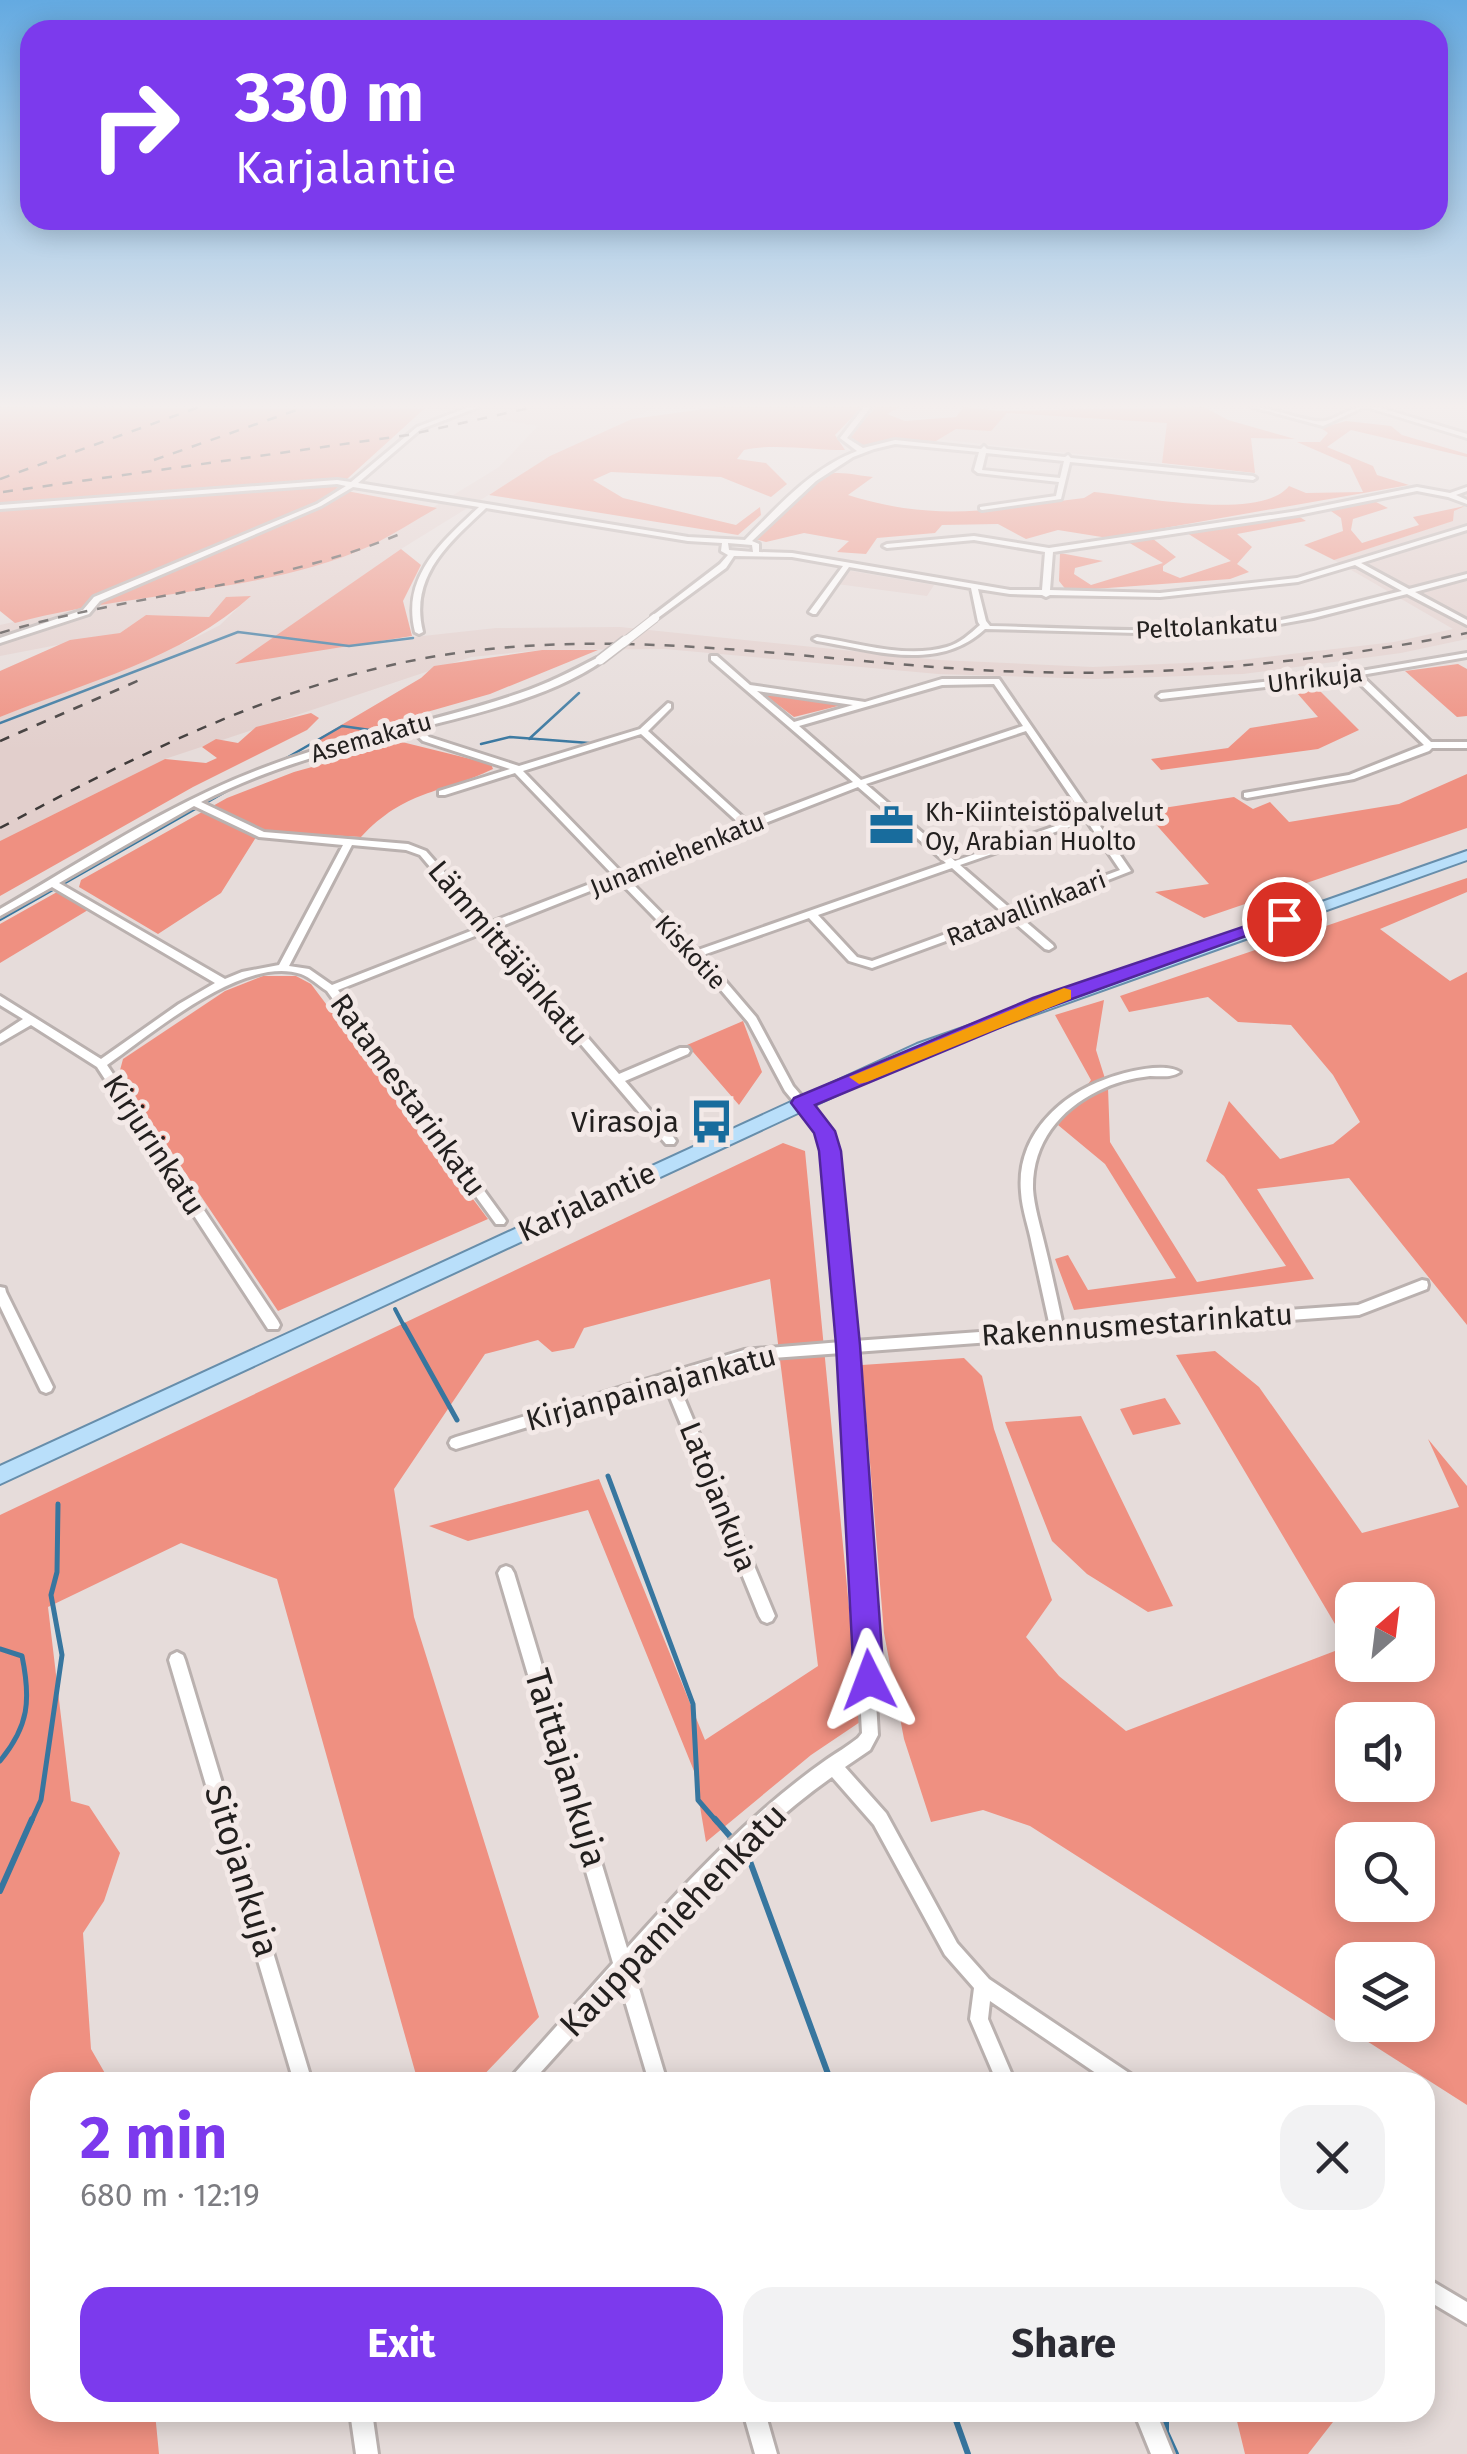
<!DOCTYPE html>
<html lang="en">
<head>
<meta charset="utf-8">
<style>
  body { margin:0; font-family:"Fira Sans",sans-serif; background:#f2f2f3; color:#2b2b33; height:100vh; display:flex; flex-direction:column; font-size:38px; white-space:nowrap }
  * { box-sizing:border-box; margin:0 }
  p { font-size:32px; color:#7c7c81 }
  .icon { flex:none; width:55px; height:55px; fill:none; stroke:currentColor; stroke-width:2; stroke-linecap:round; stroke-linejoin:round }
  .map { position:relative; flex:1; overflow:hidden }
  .panel { position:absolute; left:30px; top:2072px; width:1405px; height:350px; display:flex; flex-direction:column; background:#fff; border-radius:30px; box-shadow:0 5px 25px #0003 }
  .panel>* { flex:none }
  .banner { position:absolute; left:20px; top:20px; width:1428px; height:210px; border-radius:30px; box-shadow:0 5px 25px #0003; background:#7c3aed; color:#fff; overflow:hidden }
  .needle { width:65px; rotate:28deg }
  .fabs { position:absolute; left:1335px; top:1582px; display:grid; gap:20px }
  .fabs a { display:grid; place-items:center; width:100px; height:100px; border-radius:20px; background:#fff; box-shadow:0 5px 25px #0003; font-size:50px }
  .pin { position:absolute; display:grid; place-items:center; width:85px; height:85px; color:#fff; margin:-42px; border:5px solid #fff; border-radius:50%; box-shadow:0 2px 10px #0007 }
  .me { position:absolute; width:110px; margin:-55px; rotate:357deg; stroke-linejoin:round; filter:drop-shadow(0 0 8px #0008) }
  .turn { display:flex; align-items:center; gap:35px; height:210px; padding:0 50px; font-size:45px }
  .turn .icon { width:130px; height:130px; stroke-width:2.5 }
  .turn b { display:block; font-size:70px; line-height:85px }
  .round { display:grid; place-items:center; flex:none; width:105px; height:105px; border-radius:30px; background:#f2f2f3 }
  .headline { display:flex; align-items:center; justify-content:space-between; height:170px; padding:0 50px }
  h1 { font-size:60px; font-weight:700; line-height:75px; color:#7c3aed }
  .primary-button { display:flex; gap:20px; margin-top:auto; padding:20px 50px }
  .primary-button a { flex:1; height:115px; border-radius:30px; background:#7c3aed; color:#fff; font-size:40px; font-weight:700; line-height:115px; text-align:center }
  .primary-button a+a { background:#f2f2f3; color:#2b2b33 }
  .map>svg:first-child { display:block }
  .built { fill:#e2cfcc }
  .green { fill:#ef9081; fill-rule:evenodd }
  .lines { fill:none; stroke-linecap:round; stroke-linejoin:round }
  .stream-far3 { stroke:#37769f; stroke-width:2.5 }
  .stream-far2 { stroke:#37769f; stroke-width:4 }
  .stream-far1 { stroke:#37769f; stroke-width:5 }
  .stream { stroke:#37769f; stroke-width:6 }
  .minor-casing { stroke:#bab1af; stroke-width:6 }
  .major-casing { stroke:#678eab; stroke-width:4 }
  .minor { fill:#fff; fill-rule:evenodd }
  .major { fill:#b9dffa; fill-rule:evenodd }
  .rail { stroke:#3f3b3a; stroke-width:2.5; stroke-dasharray:10 10; stroke-linecap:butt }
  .minor-bridge-far1-casing { stroke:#bab1af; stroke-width:10; stroke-linecap:butt }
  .minor-bridge-casing { stroke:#bab1af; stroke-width:12; stroke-linecap:butt }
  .minor-bridge-far1 { stroke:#fff; stroke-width:8 }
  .minor-bridge { stroke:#fff; stroke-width:9 }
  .route { fill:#7c3aed; stroke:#51269a; stroke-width:2.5 }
  .slow { fill:#f59e0b }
  .labels { text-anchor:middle; stroke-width:10; stroke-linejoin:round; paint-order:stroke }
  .far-street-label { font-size:25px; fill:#23201f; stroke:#f3e9e7 }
  .far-poi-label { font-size:25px; fill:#23201f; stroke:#f3e9e7; text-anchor:start }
  .street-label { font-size:30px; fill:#23201f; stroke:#f3e9e7 }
  .poi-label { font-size:30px; fill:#23201f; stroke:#f3e9e7; text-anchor:end }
  .near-street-label { font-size:35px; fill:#23201f; stroke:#f3e9e7 }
</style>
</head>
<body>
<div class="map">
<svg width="1467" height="2454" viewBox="0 0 1467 2454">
  <rect width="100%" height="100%" fill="#e6dcda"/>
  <!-- built -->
  <path class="built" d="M423 407H657L550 457 401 549 238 663 350 644 496 628 620 627 939 660 1093 667 1232 661 1394 642 1453 629 1334 560 1452 521 1454 511 1464 505 1444 496 1467 488V639L1401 653 1243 674 1096 679 938 674 665 649 542 650 471 657 165 759 0 841V717L189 641 220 625 249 597H226L209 617 146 615 120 633 0 656V625L117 599 223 585 317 564 370 546 499 467 538 426Z
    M1041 412 1168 423 1162 463 937 439 949 422Z
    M846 570 934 585 927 596 837 584Z"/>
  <!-- green -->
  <path class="green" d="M0 407 424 409 336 489 437 508C415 520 393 535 370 546 263 594 129 592 15 623L0 611Z
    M718 407H862L835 435 845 450C814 450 773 443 744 450L737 459 766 463 787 484 771 497 721 477 611 472 593 480 623 498 736 525 760 507 761 515 738 535 489 495 550 456 632 419Z
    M876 407H900L887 414 905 421 956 417 964 407 999 411 1204 407 1228 420 1295 439 1251 438 1255 473 1162 463 1167 423 1007 413 991 431 956 429 936 441 887 440 860 448 849 441 851 433Z
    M1346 421 1391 426 1402 435 1467 454V457L1351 430 1327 447 1373 466 1377 475 1409 485 1108 538 1058 530 1026 539 998 524 942 525 935 533 877 538 866 554 837 552 849 541 804 533 766 542 755 539C776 519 798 485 825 475 839 470 859 476 873 477L848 495C937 523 995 509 1084 498L1094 492C1136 496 1261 522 1289 486L1306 493 1363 492 1350 465 1297 442H1320L1328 433 1321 428Z
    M1374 501 1388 508 1353 519 1351 530 1362 543 1419 525 1413 517 1465 506 1454 511 1453 521 1334 560 1304 545 1343 531 1341 518 1328 509Z
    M1295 514 1306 521 1237 534 1252 547 1237 564 1249 572 1230 579 1067 591 1059 581 1060 553 1103 561 1075 568 1074 574 1091 585 1163 563 1128 542 1152 538 1176 557 1163 566V571L1180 578 1231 561 1187 533Z
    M401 549 421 565 403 601 412 636 235 664Z
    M251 596C183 658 84 683 0 717V671L70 640 120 633 146 615 209 617 226 597Z
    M542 650H598L490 694 304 747 421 678 434 666Z
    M1458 664 1467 669V716L1457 717 1405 671Z
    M1311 682 1359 730 1318 749 1161 770 1151 759 1228 748 1250 728 1318 717 1290 685Z
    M767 692 850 703 794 717 765 695Z
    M311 713 319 718 307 730 193 787 0 896V841L165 759 206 763 217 758 202 747 216 739 238 743 256 727Z
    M402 742 491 764 493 769C439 795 406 789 361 837L260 831 221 893 158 934 79 887 81 880 227 798 294 772Z
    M1467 774V828L1204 918 1155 892 1209 884 1144 811 1234 797 1253 809 1270 802 1289 822 1399 804Z
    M1467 878V892L1380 929 1450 981 1467 972V1325L1349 1178 1257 1189 1314 1279 1074 1310 1055 1259 1068 1255 1088 1290 1176 1278 1105 1164 1058 1125 1091 1080 1055 1015 1104 1000 1096 1050 1108 1088 1110 1142 1197 1282 1286 1266 1224 1176 1206 1161 1229 1101 1280 1159 1333 1144 1360 1122 1333 1075 1291 1025 1238 1022 1208 997 1129 1012 1120 996Z
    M57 892 88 910 0 963V924Z
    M263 976H296L311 984 488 1219 278 1311 119 1074 123 1059 225 991Z
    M743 1021 762 1072 739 1105 687 1045Z
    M783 1143 805 1151 860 1722 811 1755 706 1842 694 1771 588 1510 468 1541 429 1526 599 1479 705 1740 818 1666 770 1279 584 1328 574 1348 552 1352 538 1340 485 1354 394 1489 414 1617 539 2017 477 2082H418L277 1579 181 1543 48 1607 71 1801 89 1806 120 1853 104 1901 83 1933 91 2049 110 2082H40V2412L155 2413 159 2454H0V1515Z
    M1215 1351 1259 1387 1362 1533 1459 1507 1428 1439 1467 1486V2105L1030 1826 983 1810 931 1822 904 1739 884 1633 862 1365 964 1358 982 1376 994 1429 1052 1600 1026 1637 1059 1676 1126 1731 1348 1646 1176 1355ZM1352 1600H1418V1665H1352ZM1352 1720H1418V1785H1352ZM1352 1840H1418V1905H1352ZM1352 1960H1418V2025H1352Z
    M1165 1398 1181 1424 1133 1435 1120 1409Z
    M1081 1416 1173 1606 1148 1612 1087 1574 1052 1541 1005 1422Z
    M1235 2413V2412L1340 2413 1308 2454H1245Z"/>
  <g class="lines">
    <!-- stream-far3 -->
    <path class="stream-far3" d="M0 723 238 632 349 646 413 638
      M529 739 579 693
      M481 744 510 737 589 743
      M276 764 342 726 370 730
      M0 920 241 783"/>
    <!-- stream-far2 -->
    <path class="stream-far2" d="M395 1309 405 1328"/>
    <!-- stream-far1 -->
    <path class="stream-far1" d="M404 1325 457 1420
      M608 1476 693 1704 698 1800 717 1822
      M0 1649 22 1656C31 1700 29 1726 0 1761
      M31 1822 41 1800 62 1655 51 1595 57 1572 58 1504"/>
    <!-- stream -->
    <path class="stream" d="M715 1819 735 1842
      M741 1849 748 1856 831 2082
      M0 1891 32 1819
      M953 2412 968 2454
      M1166 2412V2432L1176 2454"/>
    <defs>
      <path id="minor" d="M469 407H479L421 429 358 483 688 537 745 540C778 506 812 468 857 451L840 438 864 407H871L847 438 863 448 895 440 981 449 984 446 987 449 1065 457 1068 455 1071 458 1253 476 1256 478 1253 480 1070 462 1061 499 982 510 980 509V507L1056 496 1059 482 978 473 974 470 979 452 895 444 874 449 853 457 816 481 752 541 759 544V552L792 553 1010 590H1042L1045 552 974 540 887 548 883 546 887 544 974 536 1049 548 1298 511 1417 487 1450 493 1467 487V491L1456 495 1467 500V504L1448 497 1417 491 1298 515 1053 552 1050 590 1160 593 1297 578 1467 526V530L1361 563 1409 589 1467 574V578L1415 592 1467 620V625L1407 594 1313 618 1251 629 1175 634 985 629C938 673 873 650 817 641L813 639 817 637C858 643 906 659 947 647 960 643 970 634 980 625L978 622 971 588 849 567 816 614H813L809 612 843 566 792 557 734 556 726 568 655 620H652V616L720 564 728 555 721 551 722 543 688 541 486 508C449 543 409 576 423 632L419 634 415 632C401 576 442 542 479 507L353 487 321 506 100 601 89 614 0 643V638L83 610 94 597 317 504 346 486 337 484 0 509V505L337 480 351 482 417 427ZM986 453 1064 461 1060 478 982 470ZM728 543 752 545 753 552 729 550ZM1355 565 1402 591C1352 603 1302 618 1252 625 1165 635 1077 628 990 626L986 621 978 589 1010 594 1042 595 1046 597 1050 595 1160 597 1298 582Z
        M1252 407C1272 407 1311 424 1325 421 1339 418 1349 407 1364 407L1323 426Z
        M1366 407H1377L1467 434V438Z
        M1467 653V657L1361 675 1431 742H1467V748H1432L1429 751 1354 779 1247 798 1244 797V793L1349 775 1424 745 1353 677 1161 699 1157 696 1161 693 1355 672Z
        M711 656H717L750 685 865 702 942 679H999L1131 871 1018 915 1053 945 1054 947 1049 950 1045 949 1009 918 872 968 849 961 809 918 703 955 756 1017 793 1086 829 1128 836 1151 854 1341 1050 1327C1044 1300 1038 1272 1032 1245 1029 1228 1022 1210 1021 1192 1016 1137 1058 1096 1106 1079 1124 1072 1164 1062 1180 1072 1171 1078 1161 1076 1150 1076 1132 1078 1113 1083 1098 1091 1059 1110 1032 1144 1033 1189 1034 1206 1040 1225 1044 1242 1051 1270 1057 1298 1063 1326L1358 1305 1422 1280 1427 1281 1428 1285 1427 1289 1359 1315 855 1352 878 1735 870 1750 845 1767 886 1813 957 1943 989 1979 1132 2075 1134 2082H1109L990 2001 988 2019 1015 2082H997L970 2019 974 1988 945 1955 874 1825 832 1777C757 1830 694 1900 633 1968L667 2082H649L620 1984 532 2082H511L513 2075 613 1963 498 1573 501 1568 506 1566 511 1568 514 1573 627 1948C687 1881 752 1812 826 1760 836 1753 848 1746 858 1738L862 1733 842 1353 744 1360 677 1381 775 1616 772 1621 767 1623 762 1621 759 1616 665 1385 456 1449 451 1447 449 1443 451 1439 456 1437 744 1350 841 1342 824 1151 819 1132 785 1091 748 1022 692 956 618 880 494 929 619 1074 680 1048H688L690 1051 688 1054 625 1081 674 1138 676 1141 674 1144H666L485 932 338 990 504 1218 506 1221 504 1224H496L327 991C319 986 310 977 301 974 243 955 153 1033 107 1065L278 1321 280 1325 278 1329H268L97 1067 31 1025 0 1043V1034L23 1019 0 1005V996L101 1059 179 1004 215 983 52 887 0 916V909C88 858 174 800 271 765 353 734 438 722 520 693 547 684 572 671 597 658L604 660C553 696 479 713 419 728L429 737 519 766 640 729 668 703 671 704V708L648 731 748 822 853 782 711 660ZM994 684 1023 726 861 780 799 726 942 685ZM757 691 853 705 794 722ZM411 730 423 741 510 769 439 791V795H445L515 773 613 875 489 923 426 851 408 844 264 832 201 802C267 768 338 749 411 730ZM1026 731 1084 816 955 861 866 784ZM641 734 741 825 621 872 523 771ZM858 787 946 863 698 950 626 877ZM194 806 259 837 343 845 279 965 242 972 225 979 59 883ZM1087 821 1120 870 1012 910 960 865ZM352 845 406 850 420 855 481 927 332 985 309 969 289 966ZM952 868 1003 913 872 961 857 957 818 915Z
        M0 1287 5 1288 6 1292 53 1387 51 1391 46 1393 41 1391 39 1387 0 1306Z
        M177 1652 183 1655 185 1660 312 2082H294L169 1660 171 1655Z
        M1425 2277 1467 2302V2324L1425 2299Z
        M350 2412H372L378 2454H356Z
        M743 2412H765L777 2454H755Z
        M1134 2412H1156L1173 2454H1151Z"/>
      <path id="major" d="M1467 851V860L929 1052 0 1484V1466L917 1044Z"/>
    </defs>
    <!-- minor casing -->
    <use href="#minor" class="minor-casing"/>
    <!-- major casing -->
    <use href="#major" class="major-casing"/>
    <!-- minor -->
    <use href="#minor" class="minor"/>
    <!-- major -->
    <use href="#major" class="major"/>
    <!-- rail -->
    <path class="rail" d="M154 460 305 407
      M0 479 199 407
      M3 492 408 435 534 407
      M0 633C133 593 271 588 400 534
      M0 741 142 679
      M0 828C145 751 292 676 457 653 625 629 795 658 963 669 1133 680 1300 666 1467 633"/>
    <defs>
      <path id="minor-bridge-far1" d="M623 643 655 618"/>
      <path id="minor-bridge" d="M600 660 626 640"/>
    </defs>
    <!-- minor-bridge-far1 casing -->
    <use href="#minor-bridge-far1" class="minor-bridge-far1-casing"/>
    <!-- minor-bridge casing -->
    <use href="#minor-bridge" class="minor-bridge-casing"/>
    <!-- minor-bridge-far1 -->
    <use href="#minor-bridge-far1" class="minor-bridge-far1"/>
    <!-- minor-bridge -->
    <use href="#minor-bridge" class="minor-bridge"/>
  </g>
  <!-- sky -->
  <linearGradient id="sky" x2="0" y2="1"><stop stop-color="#64aae1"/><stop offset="0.54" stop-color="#f4efee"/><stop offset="1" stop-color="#f4efee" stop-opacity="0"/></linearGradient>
  <rect width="1467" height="751" fill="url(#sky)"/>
  <!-- route -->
  <path class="route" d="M1278 915 1293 919 1047 1008 815 1105 835 1131 841 1151 860 1345 884 1680 879 1690 869 1694 859 1690 854 1680 836 1345 819 1151 814 1133 791 1103 794 1098 1033 998Z"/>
  <!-- slow -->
  <path class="slow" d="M1064 988 1071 990V999L867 1082 859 1084 849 1077Z"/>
  <!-- icons -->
  <defs>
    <symbol id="office-bare" viewBox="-9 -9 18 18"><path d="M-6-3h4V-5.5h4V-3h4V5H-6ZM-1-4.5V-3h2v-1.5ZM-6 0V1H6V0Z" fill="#186c9d" stroke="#f3e9e7" stroke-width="2.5" paint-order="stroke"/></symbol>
    <symbol id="bus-bare" viewBox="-9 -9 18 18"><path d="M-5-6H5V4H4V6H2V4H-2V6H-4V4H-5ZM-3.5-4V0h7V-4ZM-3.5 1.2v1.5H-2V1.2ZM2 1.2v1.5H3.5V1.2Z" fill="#186c9d" stroke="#f3e9e7" stroke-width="2.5" paint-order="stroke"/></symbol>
  </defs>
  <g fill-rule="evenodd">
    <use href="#office-bare" x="860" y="794" width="63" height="63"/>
    <use href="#bus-bare" x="680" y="1090" width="63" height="63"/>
  </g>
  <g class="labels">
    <!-- far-street labels -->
    <g class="far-street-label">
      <text transform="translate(1207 626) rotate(-3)" y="9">Peltolankatu</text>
      <text transform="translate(1315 678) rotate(-7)" y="9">Uhrikuja</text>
      <text transform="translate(371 737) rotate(-16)" y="9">Asemakatu</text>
      <text transform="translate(677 854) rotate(-22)" y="9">Junamiehenkatu</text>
      <text transform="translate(1026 908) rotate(-21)" y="9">Ratavallinkaari</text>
      <text transform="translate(691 952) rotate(47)" y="9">Kiskotie</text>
    </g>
    <!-- far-poi labels -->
    <g class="far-poi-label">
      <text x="925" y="821">Kh-Kiinteistöpalvelut<tspan x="925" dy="29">Oy, Arabian Huolto</tspan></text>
    </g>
    <!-- street labels -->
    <g class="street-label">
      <text transform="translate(508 953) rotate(50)" y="10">Lämmittäjänkatu</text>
      <text transform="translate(408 1095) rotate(54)" y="10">Ratamestarinkatu</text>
      <text transform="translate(154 1145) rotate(57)" y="10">Kirjurinkatu</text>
      <text transform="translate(587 1202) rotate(-25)" y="10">Karjalantie</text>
      <text transform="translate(1137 1325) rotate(-4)" y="10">Rakennusmestarinkatu</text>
      <text transform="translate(651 1388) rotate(-15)" y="10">Kirjanpainajankatu</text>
      <text transform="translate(718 1497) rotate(68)" y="10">Latojankuja</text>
    </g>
    <!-- poi labels -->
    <g class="poi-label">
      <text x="679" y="1132">Virasoja</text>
    </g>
    <!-- near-street labels -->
    <g class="near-street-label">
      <text transform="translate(566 1768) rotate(73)" y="12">Taittajankuja</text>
      <text transform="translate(242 1871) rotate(73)" y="12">Sitojankuja</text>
      <text transform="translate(673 1920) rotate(-46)" y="12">Kauppamiehenkatu</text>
    </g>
  </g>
</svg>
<div class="fabs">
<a><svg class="needle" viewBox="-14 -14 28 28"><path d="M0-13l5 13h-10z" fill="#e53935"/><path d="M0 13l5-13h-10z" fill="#7c7c81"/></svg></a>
<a><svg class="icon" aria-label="sound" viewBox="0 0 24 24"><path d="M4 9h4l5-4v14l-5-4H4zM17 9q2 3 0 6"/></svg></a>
<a><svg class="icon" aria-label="search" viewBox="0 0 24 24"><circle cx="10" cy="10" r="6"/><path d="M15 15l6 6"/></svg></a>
<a><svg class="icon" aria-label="layers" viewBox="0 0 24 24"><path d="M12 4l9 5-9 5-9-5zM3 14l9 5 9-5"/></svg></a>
</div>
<div class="pin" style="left:1284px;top:919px;background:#d93025"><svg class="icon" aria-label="arrive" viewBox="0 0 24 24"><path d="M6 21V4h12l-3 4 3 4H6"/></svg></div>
<svg class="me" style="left:869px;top:1680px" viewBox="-20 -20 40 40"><path d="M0-17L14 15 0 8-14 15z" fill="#7c3aed" stroke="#fff" stroke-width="4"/></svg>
<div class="banner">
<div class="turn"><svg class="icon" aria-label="right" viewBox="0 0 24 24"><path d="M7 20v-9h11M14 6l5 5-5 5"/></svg><div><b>330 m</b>Karjalantie</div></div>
</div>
<section class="panel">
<div class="headline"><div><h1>2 min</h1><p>680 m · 12:19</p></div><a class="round"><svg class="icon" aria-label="close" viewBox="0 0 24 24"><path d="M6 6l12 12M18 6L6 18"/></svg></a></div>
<div class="primary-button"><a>Exit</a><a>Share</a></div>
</section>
</div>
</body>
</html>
